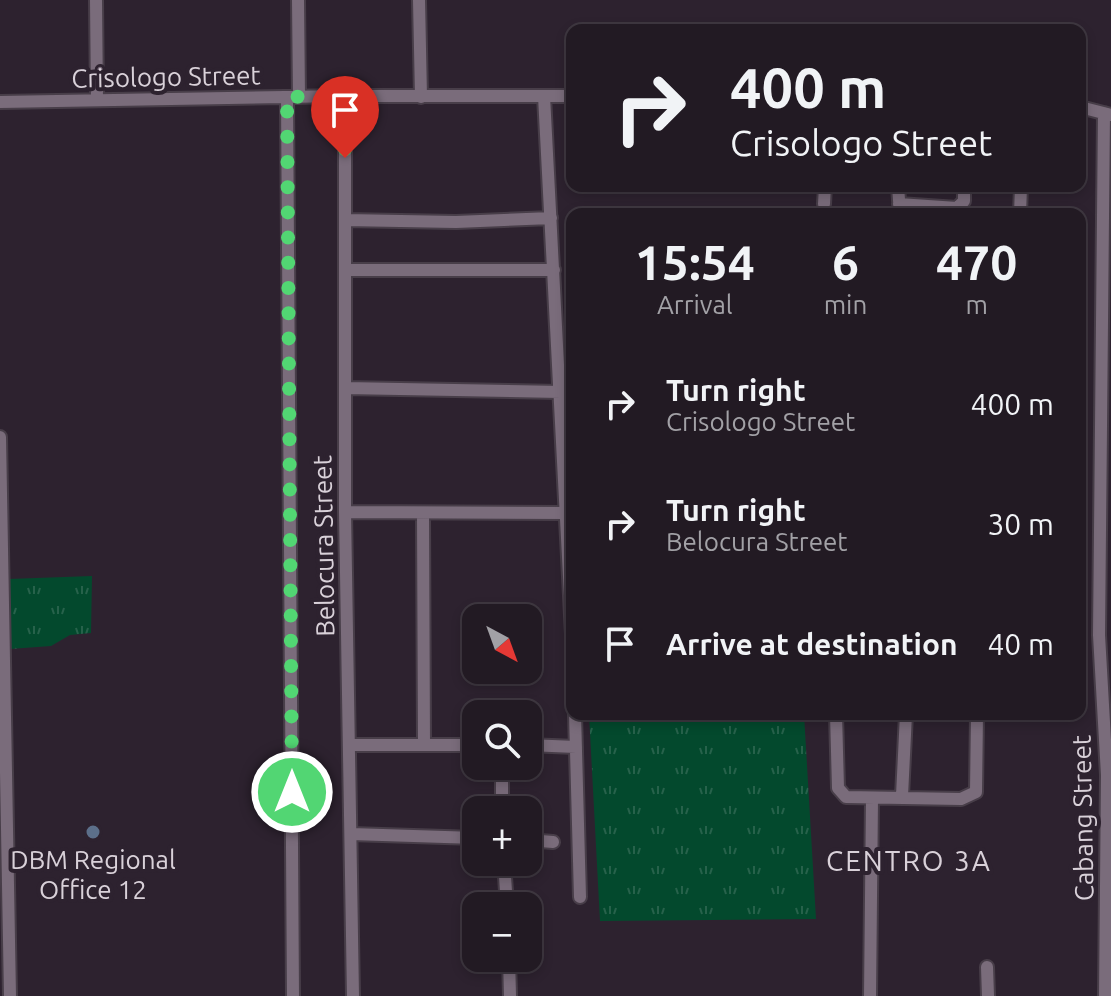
<!DOCTYPE html>
<html lang="en">
<head>
<meta charset="utf-8">
<style>
  body { margin:0; font-family:Ubuntu,sans-serif; background:#2e2730; color:#f1f3f6; height:100vh; display:flex; flex-direction:column; font-size:30px; white-space:nowrap }
  * { box-sizing:border-box; margin:0 }
  p { font-size:26px; color:#a2a1a6 }
  .icon { flex:none; width:44px; height:44px; fill:none; stroke:currentColor; stroke-width:2; stroke-linecap:round; stroke-linejoin:round }
  .map { position:relative; flex:1; overflow:hidden }
  .drawer { position:absolute; left:566px; top:208px; width:520px; height:512px; display:flex; flex-direction:column; background:#221a23; border-radius:16px; box-shadow:0 4px 12px #0003,0 0 0 2px #3f3841 }
  .drawer>* { flex:none }
  .banner { position:absolute; left:566px; top:24px; width:520px; height:168px; border-radius:16px; box-shadow:0 4px 12px #0003,0 0 0 2px #3f3841; background:#221a23; color:#f1f3f6; overflow:hidden }
  .needle { width:52px; rotate:139deg }
  .fabs { position:absolute; left:462px; top:604px; display:grid; gap:16px }
  .fabs a { display:grid; place-items:center; width:80px; height:80px; border-radius:16px; background:#221a23; box-shadow:0 4px 12px #0003,0 0 0 2px #3f3841; font-size:40px }
  .pin { position:absolute; display:grid; place-items:center; width:68px; height:68px; color:#fff; margin:-82px -34px; border-radius:50% 50% 50% 0; rotate:-45deg; box-shadow:0 0 8px #0007 }
  .pin .icon { rotate:45deg }
  .me { position:absolute; width:88px; margin:-44px; rotate:0deg; stroke-linejoin:round; filter:drop-shadow(0 0 6px #0008) }
  .turn { display:flex; align-items:center; gap:28px; height:168px; padding:0 32px; font-size:36px }
  .turn .icon { width:104px; height:104px; stroke-width:2.5 }
  .turn b { display:block; font-size:56px; line-height:68px }
  .eta { display:flex; justify-content:space-evenly; align-items:center; height:136px; text-align:center }
  .eta b { font-size:48px; font-weight:700; line-height:56px }
  ul { padding:0; list-style:none }
  li { display:flex; align-items:center; gap:24px; height:120px; padding:0 32px }
  li div { flex:1 }
  li b { display:block; font-size:30px }
  li em { font-style:normal }
  .map>svg:first-child { display:block }
  .grass { fill:url(#grass-tufts) }
  .lines { fill:none; stroke-linecap:round; stroke-linejoin:round }
  .minor-casing { stroke:#483e49; stroke-width:16 }
  .minor { stroke:#7a6c7b; stroke-width:12 }
  .route { stroke:#52d673; stroke-width:14; stroke-dasharray:0 25.2 }
  .service-dot { fill:#5c6f8a; stroke:#2d222f; stroke-width:3 }
  .labels { text-anchor:middle; stroke-width:8; stroke-linejoin:round; paint-order:stroke }
  .street-label { font-size:26px; fill:#d9d1d9; stroke:#2d222f }
  .poi-label { font-size:26px; fill:#d9d1d9; stroke:#2d222f }
  .neighbourhood-label { font-size:28px; letter-spacing:2px; fill:#d9d1d9; stroke:#2d222f }
</style>
</head>
<body>
<div class="map">
<svg width="1111" height="996" viewBox="0 0 1111 996">
  <defs>
    <pattern id="grass-tufts" width="24" height="20" patternUnits="userSpaceOnUse" patternTransform="scale(2)"><rect width="24" height="20" fill="#03492d"/><path d="M3 7l-1-3M5 7V3M7 7l1-3M15 17l-1-3M17 17v-4M19 17l1-3" fill="none" stroke="#27624b"/></pattern>
  </defs>
  <rect width="100%" height="100%" fill="#2d222f"/>
  <!-- grass -->
  <path class="grass" d="M92 576 91 633 70 635 51 646 10 649 9 579Z
    M589 714H804L816 919 600 921Z"/>
  <g class="lines">
    <defs>
      <path id="minor" d="M96 0 97 100
        M298 0 299 97
        M419 0 421 97
        M345 96V512L353 996
        M544 96 572 634
        M287 97 293 996
        M0 102 345 96H572
        M1080 107 1111 115
        M1104 113 1099 635 1107 775 1105 996
        M898 186 900 214
        M824 204 825 186
        M899 204 957 208 964 201V186
        M1020 214 1021 186
        M345 220 456 222 551 218
        M345 270H554
        M345 388 561 392
        M0 437 10 996
        M345 512 567 513
        M423 513 424 745
        M575 714 580 897
        M836 714 838 788 846 797 961 799 976 792 977 714
        M349 745H476
        M528 745 576 747
        M502 766V810
        M902 796 906 714
        M351 834 476 838
        M528 840 553 842
        M504 862 507 906
        M509 958 510 996
        M987 967 988 996
        M870 996 872 798"/>
    </defs>
    <!-- minor casing -->
    <use href="#minor" class="minor-casing"/>
    <!-- minor -->
    <use href="#minor" class="minor"/>
  </g>
  <g class="lines">
    <!-- route -->
    <path class="route" d="M292 792 287 97 345 96V158"/>
  </g>
  <!-- markers -->
  <circle class="service-dot" cx="93" cy="832" r="8"/>
  <g class="labels">
    <!-- street labels -->
    <g class="street-label">
      <text transform="translate(166 77) rotate(-1)" y="9">Crisologo Street</text>
      <text transform="translate(324 546) rotate(-91)" y="9">Belocura Street</text>
      <text transform="translate(1083 818) rotate(-91)" y="9">Cabang Street</text>
    </g>
    <!-- poi labels -->
    <g class="poi-label">
      <text x="93" y="869">DBM Regional<tspan x="93" dy="30">Office 12</tspan></text>
    </g>
    <!-- neighbourhood labels -->
    <g class="neighbourhood-label">
      <text x="909" y="871">CENTRO 3A</text>
    </g>
  </g>
</svg>
<div class="fabs">
<a><svg class="needle" viewBox="-14 -14 28 28"><path d="M0-13l5 13h-10z" fill="#e53935"/><path d="M0 13l5-13h-10z" fill="#a2a1a6"/></svg></a>
<a><svg class="icon" aria-label="search" viewBox="0 0 24 24"><circle cx="10" cy="10" r="6"/><path d="M15 15l6 6"/></svg></a>
<a>+</a>
<a>−</a>
</div>
<div class="pin" style="left:345px;top:158px;background:#d93025"><svg class="icon" aria-label="arrive" viewBox="0 0 24 24"><path d="M6 21V4h12l-3 4 3 4H6"/></svg></div>
<svg class="me" style="left:292px;top:792px" viewBox="-20 -20 40 40"><circle r="17" fill="#52d673" stroke="#fff" stroke-width="3"/><path d="M0-11L8 9 0 5-8 9z" fill="#fff"/></svg>
<div class="banner">
<div class="turn"><svg class="icon" aria-label="right" viewBox="0 0 24 24"><path d="M7 20v-9h11M14 6l5 5-5 5"/></svg><div><b>400 m</b>Crisologo Street</div></div>
</div>
<section class="drawer">
<div class="eta">
<div><b>15:54</b><p>Arrival</p></div>
<div><b>6</b><p>min</p></div>
<div><b>470</b><p>m</p></div>
</div>
<ul>
<li><svg class="icon" aria-label="right" viewBox="0 0 24 24"><path d="M7 20v-9h11M14 6l5 5-5 5"/></svg><div><b>Turn right</b><p>Crisologo Street</p></div><em>400 m</em></li>
<li><svg class="icon" aria-label="right" viewBox="0 0 24 24"><path d="M7 20v-9h11M14 6l5 5-5 5"/></svg><div><b>Turn right</b><p>Belocura Street</p></div><em>30 m</em></li>
<li><svg class="icon" aria-label="arrive" viewBox="0 0 24 24"><path d="M6 21V4h12l-3 4 3 4H6"/></svg><div><b>Arrive at destination</b></div><em>40 m</em></li>
</ul>
</section>
</div>
</body>
</html>
